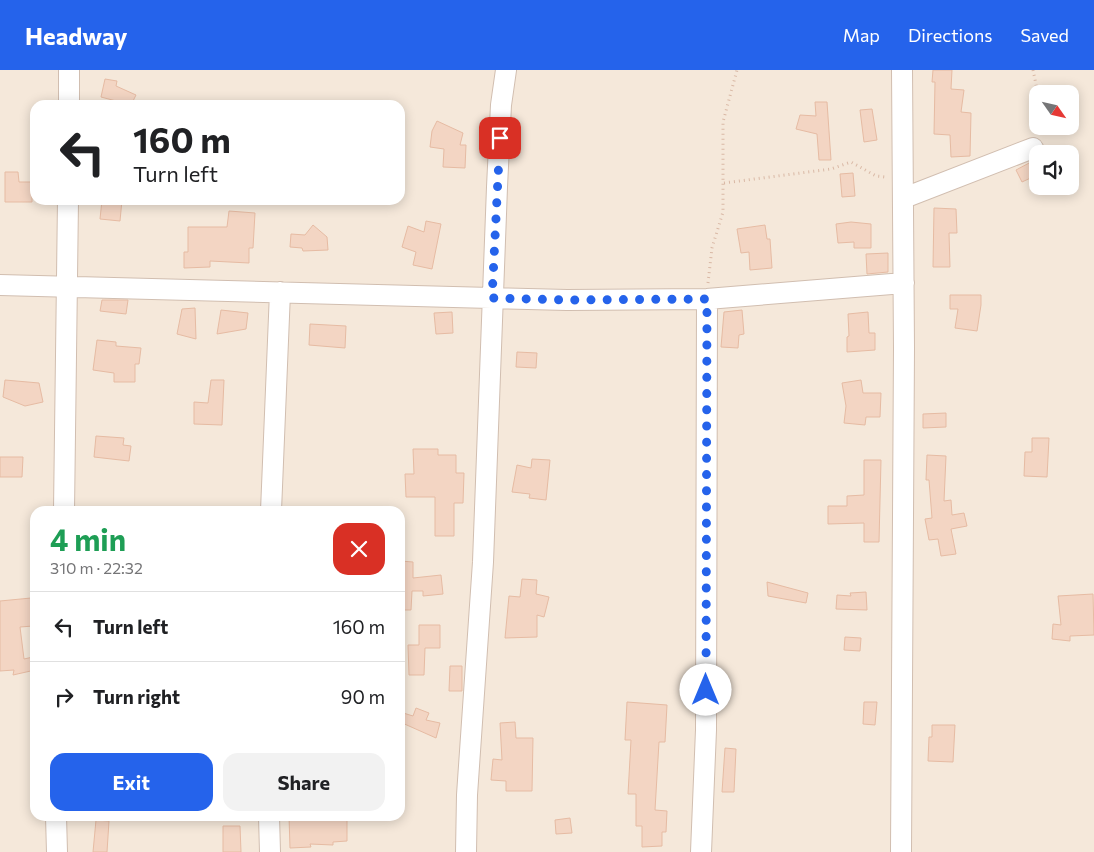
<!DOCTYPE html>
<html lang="en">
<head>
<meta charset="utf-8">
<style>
  body { margin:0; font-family:Commissioner,sans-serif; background:#f2f2f2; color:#202124; height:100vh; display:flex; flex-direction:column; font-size:19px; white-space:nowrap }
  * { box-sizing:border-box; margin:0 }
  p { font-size:16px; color:#757577 }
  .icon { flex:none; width:28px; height:28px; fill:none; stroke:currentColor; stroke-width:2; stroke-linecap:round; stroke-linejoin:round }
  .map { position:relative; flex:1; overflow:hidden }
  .side { position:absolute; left:30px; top:436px; width:375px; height:315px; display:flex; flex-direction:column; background:#fff; border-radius:15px; box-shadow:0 2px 12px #0003 }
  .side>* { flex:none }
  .guide { position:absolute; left:30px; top:30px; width:375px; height:105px; border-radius:15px; box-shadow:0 2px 12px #0003; background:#fff; color:#202124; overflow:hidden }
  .needle { width:32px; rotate:124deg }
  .buttons { position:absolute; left:1029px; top:15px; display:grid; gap:10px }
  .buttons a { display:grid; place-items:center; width:50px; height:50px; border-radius:10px; background:#fff; box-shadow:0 2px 12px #0003; font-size:25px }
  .pin { position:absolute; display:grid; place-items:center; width:42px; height:42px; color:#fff; margin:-21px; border-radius:10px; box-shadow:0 2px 8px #0006 }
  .me { position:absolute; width:55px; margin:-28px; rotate:0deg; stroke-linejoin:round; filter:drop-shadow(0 0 4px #0008) }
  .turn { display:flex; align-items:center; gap:18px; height:105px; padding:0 20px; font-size:22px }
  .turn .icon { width:65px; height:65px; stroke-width:2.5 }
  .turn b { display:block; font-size:35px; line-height:42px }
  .round { display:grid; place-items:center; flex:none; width:52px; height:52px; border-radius:15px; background:#f2f2f2 }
  .overview { display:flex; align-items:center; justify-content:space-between; height:85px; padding:0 20px }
  h1 { font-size:30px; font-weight:700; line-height:38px; color:#1e9e55 }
  .action { display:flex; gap:10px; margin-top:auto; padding:10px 20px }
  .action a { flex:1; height:58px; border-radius:15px; background:#2563eb; color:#fff; font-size:20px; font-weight:700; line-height:58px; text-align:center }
  .action a+a { background:#f2f2f2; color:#202124 }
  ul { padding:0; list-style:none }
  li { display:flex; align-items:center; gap:15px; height:70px; padding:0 20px; border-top:1px solid #e0e0e0 }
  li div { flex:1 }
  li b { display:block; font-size:19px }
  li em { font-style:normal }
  header { display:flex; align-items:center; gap:30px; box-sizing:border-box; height:70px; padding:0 25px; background:#2563eb; color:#fff }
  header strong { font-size:24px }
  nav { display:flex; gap:28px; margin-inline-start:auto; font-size:18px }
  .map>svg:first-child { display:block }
  .residential { fill:#f5e8da; fill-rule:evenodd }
  .building { fill:#f3d5c3; stroke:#e6bba3 }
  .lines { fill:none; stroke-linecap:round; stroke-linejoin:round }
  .street-casing { stroke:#d1beb0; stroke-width:22 }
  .path { stroke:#d9b8a5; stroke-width:3; stroke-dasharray:1 4; stroke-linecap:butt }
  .street { stroke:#fff; stroke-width:20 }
  .route { stroke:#2563eb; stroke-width:9; stroke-dasharray:0 16.2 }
</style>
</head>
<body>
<header>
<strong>Headway</strong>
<nav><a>Map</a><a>Directions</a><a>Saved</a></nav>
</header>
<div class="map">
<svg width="1094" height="782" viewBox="0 0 1094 782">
  <rect width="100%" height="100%" fill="#fdf6ec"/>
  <!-- residential -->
  <path class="residential" d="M0 0H1094V782H0ZM1038 24H1070V56H1038ZM35 35H400V130H35ZM1038 84H1070V116H1038ZM35 441H400V746H35Z"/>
  <!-- building -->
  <path class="building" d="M933 0H952L951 19 964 20 961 42 971 43 970 86 951 87 950 65 934 64 935 12H932Z
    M105 9 117 11 116 16 136 25 131 35 101 27Z
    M815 32H827L831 90H819L817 64 796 59 800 45 816 46Z
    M872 39 877 70 864 72 860 40Z
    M437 51 463 63 460 75H466L465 98 443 97 444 79 430 77 432 61Z
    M1031 92 1037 105 1022 112 1016 100Z
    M5 102H18L19 112H32V132H5Z
    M853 103 855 126 842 127 840 104Z
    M102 130H122L120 151 100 149Z
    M934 138 956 139 957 163H949L950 197H933Z
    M229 141 255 143 253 178H249V193L210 191V197L184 198V182H188V157H227Z
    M426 151 441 154 432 199 413 195 416 182 402 177 408 156 424 162Z
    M851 152 871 154V178H854V172L838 173 836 154Z
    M313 155 327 167 328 180 303 181 302 178 290 177 291 164 305 165Z
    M765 155 767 169H770L772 198 750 200 749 182 741 183 737 159Z
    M888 183V202L867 204 866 184Z
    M950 225H981V235L977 261 955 258 958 239H950Z
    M102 230H128L126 244 100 241Z
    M195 238 196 269 177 264 182 239Z
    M221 240 248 243 246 259 217 264Z
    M742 240 744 264 739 265 738 278 721 277 724 242Z
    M452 242 453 263 436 264 434 243Z
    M868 242 869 263H875V280L847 282V267L849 266 848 244Z
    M310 254 346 256 345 278 309 275Z
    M97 270 116 272V276L141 278 139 294H135V312H114V303L93 300Z
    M517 282 537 283 536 298 516 297Z
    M5 310 39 313 43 332 25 336 3 327Z
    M211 310H224L222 355 194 354V332L208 333Z
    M861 310 863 323H881L880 347H866L865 355 844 353 846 336 842 313Z
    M946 343V357L923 358V344Z
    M96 366 124 368 123 375 131 376 129 391 94 387Z
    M1032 368H1049L1047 407 1024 406 1025 382H1032Z
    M413 379H438V385H456V403H464L463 433H454V466H435V427H406L405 404H414Z
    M927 385 946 386 944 431 951 430 952 445 964 443 967 456 951 459 956 484 941 486 938 469 929 470 925 449 932 448 929 410H926Z
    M0 387H23L22 407H0Z
    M532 389 550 390 546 430 529 428 530 424 512 422 517 395 531 398Z
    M864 390H881L879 472H864V453L828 454V436H847V426L864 425Z
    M400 491 413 492V508L441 505 443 524 423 526V521H412L411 540H400Z
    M522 509 537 510 536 524 549 527 544 547 537 545V567L505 568 509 526 520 527Z
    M767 512 808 523 806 533 768 526Z
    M866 522 867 540 836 539 837 525 851 526 850 523Z
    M1093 524 1094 565 1070 566V571L1052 569 1053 554 1061 555 1058 526Z
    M31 528 33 556 20 557 24 589 33 587 35 600 13 605 14 600 0 601V531Z
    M419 555H440V578H425L424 605H409L408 575H419Z
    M845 567 861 568 860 581 844 580Z
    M450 596H462V621H449Z
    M627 632 667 635 665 672H659L655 740 667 741 666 762H662V776L642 777V756H636V724H628L631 670H625Z
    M864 632H877L875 655 863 654Z
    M416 638 429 643 426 650 440 653 436 668 400 652V642L413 646Z
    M515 652 516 668H533L532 721H506V711L491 710 493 689 502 690 500 653Z
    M932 655H955L953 692 928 691 929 667H932Z
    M725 678 736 679 734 722H722Z
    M289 746H347V771L333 772V775L310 774 311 777 290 778Z
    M570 748 572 763 556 764 555 750Z
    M96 750 109 751 107 782H93Z
    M223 756H240L241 782H223Z"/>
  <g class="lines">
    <defs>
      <path id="street" d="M69 35V0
        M904 128 1033 78
        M0 215 567 230 707 229 904 213
        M64 441 68 130
        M271 441 280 222
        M56 746 57 782
        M269 746 270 782
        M466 782 467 725 483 492 497 117 501 35 506 0
        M701 782 706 660 707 229
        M901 782 904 278 902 0"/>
    </defs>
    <!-- street casing -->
    <use href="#street" class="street-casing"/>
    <!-- path -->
    <path class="path" d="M1033 0 1038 24
      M1044 56V64
      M724 113 831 99 851 92 876 106 885 107
      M708 213 712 178 723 142V52L737 0"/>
    <!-- street -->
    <use href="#street" class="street"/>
  </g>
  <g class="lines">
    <!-- route -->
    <path class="route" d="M500 68 492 228 568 230 707 229 706 620"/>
  </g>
</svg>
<div class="buttons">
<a><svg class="needle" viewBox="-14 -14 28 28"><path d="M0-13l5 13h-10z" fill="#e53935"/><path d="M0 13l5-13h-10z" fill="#757577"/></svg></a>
<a><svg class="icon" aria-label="sound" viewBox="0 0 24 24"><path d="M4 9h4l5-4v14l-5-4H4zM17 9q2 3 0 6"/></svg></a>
</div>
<div class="pin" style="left:500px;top:68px;background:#d93025"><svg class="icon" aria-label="arrive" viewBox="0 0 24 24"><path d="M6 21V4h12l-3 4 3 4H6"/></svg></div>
<svg class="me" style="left:706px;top:620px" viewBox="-20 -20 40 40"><circle r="19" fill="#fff"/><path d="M0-13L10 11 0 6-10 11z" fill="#2563eb"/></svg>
<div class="guide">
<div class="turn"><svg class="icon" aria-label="left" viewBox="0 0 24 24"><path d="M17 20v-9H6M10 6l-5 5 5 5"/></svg><div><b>160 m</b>Turn left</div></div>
</div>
<section class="side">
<div class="overview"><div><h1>4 min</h1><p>310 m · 22:32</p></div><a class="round" style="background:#d93025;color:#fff"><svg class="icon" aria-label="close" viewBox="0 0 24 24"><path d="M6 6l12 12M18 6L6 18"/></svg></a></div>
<ul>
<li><svg class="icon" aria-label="left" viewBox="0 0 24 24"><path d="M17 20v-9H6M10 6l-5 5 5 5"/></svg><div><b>Turn left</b></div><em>160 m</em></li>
<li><svg class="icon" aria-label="right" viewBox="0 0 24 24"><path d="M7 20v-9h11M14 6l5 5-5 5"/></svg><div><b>Turn right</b></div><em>90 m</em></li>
</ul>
<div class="action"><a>Exit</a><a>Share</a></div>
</section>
</div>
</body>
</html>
